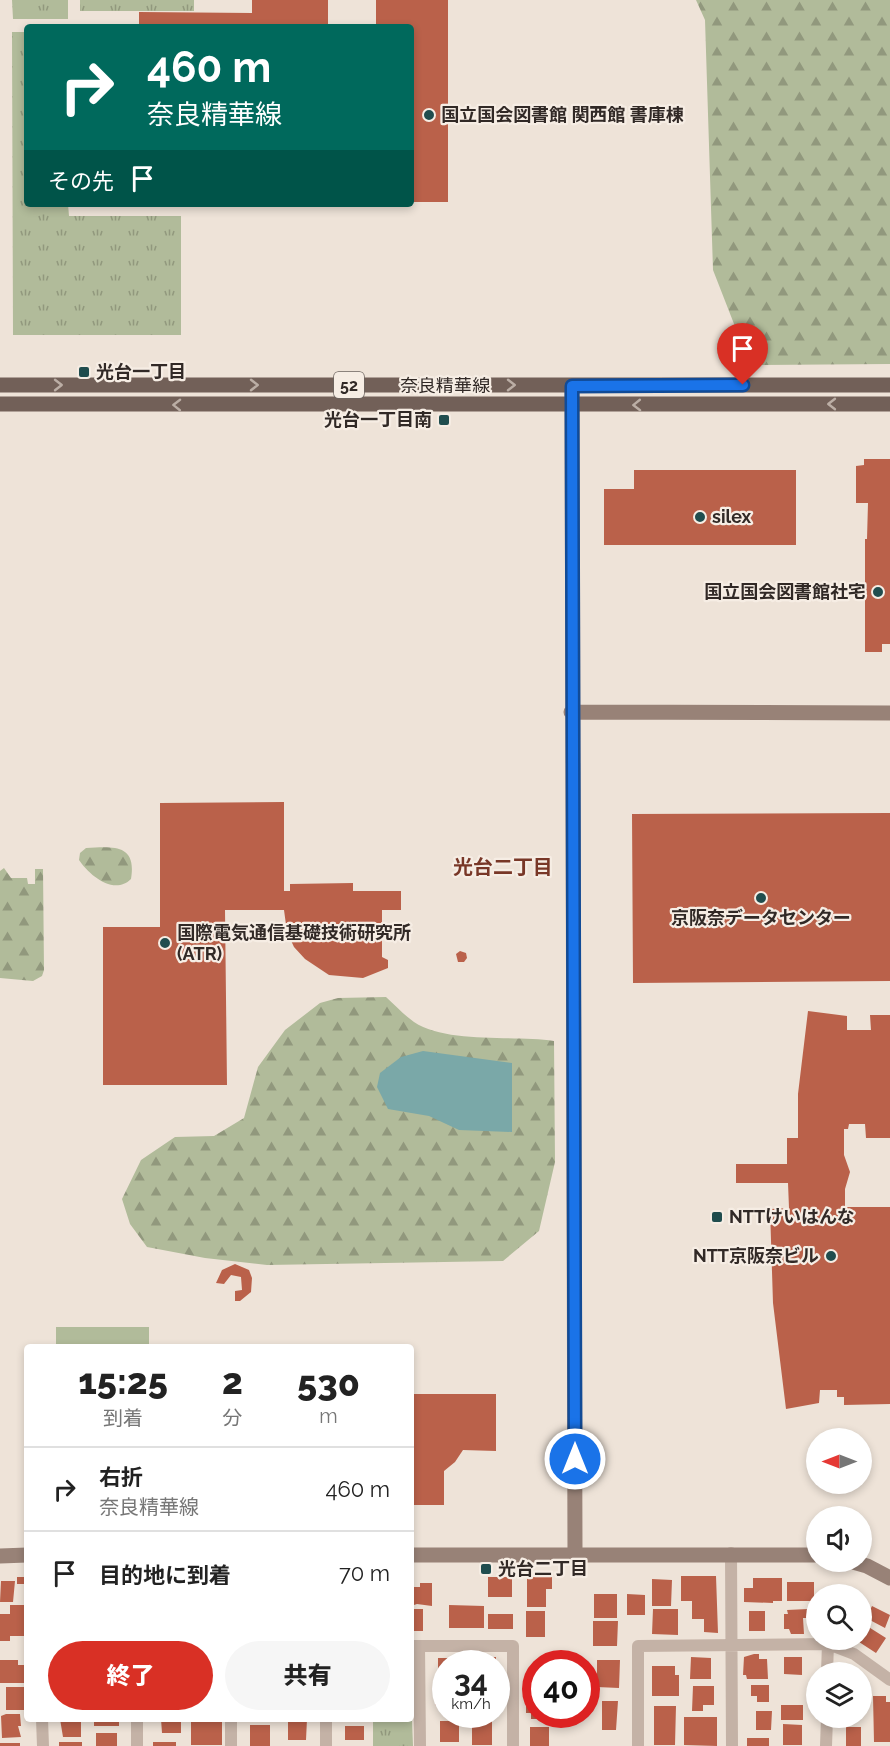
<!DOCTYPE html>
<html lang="ja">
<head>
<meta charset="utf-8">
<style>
  body { margin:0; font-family:Raleway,"Noto Sans JP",sans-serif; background:#f6f6f6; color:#222; height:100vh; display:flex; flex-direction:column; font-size:22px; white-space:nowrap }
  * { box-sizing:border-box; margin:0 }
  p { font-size:20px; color:#767676 }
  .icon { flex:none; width:33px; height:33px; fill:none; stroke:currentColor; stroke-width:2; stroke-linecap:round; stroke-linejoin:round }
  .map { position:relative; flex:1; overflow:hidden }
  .sheet { position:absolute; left:24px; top:1344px; width:390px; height:378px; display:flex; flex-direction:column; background:#fff; border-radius:6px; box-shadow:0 3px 9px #0003 }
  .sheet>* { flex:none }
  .guide { position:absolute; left:24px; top:24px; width:390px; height:183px; border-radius:6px; box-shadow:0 3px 9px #0003; background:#00695c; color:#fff; overflow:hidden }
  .needle { width:39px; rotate:270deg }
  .buttons { position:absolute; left:806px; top:1428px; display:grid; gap:12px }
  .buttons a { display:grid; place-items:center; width:66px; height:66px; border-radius:50%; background:#fff; box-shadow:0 3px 9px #0003; font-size:30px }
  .speed { position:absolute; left:432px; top:1650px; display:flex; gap:12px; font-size:30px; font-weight:700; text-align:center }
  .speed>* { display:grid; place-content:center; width:78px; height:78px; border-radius:50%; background:#fff; box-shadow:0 3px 9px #0003; line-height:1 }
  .speed small { font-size:15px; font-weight:400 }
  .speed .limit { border:9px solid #d22; background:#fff; color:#111 }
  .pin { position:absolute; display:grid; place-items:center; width:51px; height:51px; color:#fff; margin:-62px -26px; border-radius:50% 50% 50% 0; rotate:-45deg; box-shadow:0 0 6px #0007 }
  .pin .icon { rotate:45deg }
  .me { position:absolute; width:66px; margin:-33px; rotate:0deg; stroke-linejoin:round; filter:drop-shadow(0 0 4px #0008) }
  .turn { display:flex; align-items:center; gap:21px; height:126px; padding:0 24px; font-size:27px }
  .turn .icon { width:78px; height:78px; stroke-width:2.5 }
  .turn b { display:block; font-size:42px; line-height:51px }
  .then { display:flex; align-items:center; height:57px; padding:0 24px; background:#0003; gap:12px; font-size:22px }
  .eta { display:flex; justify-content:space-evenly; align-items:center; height:102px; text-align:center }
  .eta b { font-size:36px; font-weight:800; line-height:42px }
  .button { display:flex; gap:12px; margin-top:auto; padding:12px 24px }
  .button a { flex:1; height:69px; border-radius:36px; background:#d93025; color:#fff; font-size:24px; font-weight:800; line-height:69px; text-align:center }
  .button a+a { background:#f6f6f6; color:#222 }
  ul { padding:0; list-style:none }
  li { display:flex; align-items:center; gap:18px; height:84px; padding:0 24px; border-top:2px solid #e0e0e0 }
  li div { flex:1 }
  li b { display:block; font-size:22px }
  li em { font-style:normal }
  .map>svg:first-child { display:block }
  .grass { fill:url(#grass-tufts) }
  .forest { fill:url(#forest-firs) }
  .pitch { fill:#b1bb9a }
  .water { fill:#7aa8a8 }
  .building { fill:#ba614a }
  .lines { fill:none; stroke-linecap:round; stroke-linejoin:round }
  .street { stroke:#c4b2a6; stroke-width:12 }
  .secondary { stroke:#988277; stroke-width:15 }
  .primary { stroke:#726058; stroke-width:15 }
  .oneway { stroke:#bbaea5 }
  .route-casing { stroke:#114b97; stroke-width:15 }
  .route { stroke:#1a73e8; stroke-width:10 }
  .poi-dot { fill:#204d4e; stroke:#f6ede4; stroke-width:2 }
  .labels { text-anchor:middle; stroke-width:4.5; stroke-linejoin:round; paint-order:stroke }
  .shield { fill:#f6ede4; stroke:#6c645f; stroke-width:1.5 }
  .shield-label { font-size:16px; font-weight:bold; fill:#312926 }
  .poi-label { font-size:18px; font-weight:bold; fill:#312926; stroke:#f6ede4; text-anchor:start }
  .street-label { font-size:18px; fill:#312926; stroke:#f6ede4 }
  .neighbourhood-label { font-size:20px; font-weight:bold; fill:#783727; stroke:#f6ede4 }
</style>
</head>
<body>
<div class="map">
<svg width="890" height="1746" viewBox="0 0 890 1746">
  <defs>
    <pattern id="grass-tufts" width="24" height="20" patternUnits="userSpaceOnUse" patternTransform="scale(1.5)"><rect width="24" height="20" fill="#b1bb9a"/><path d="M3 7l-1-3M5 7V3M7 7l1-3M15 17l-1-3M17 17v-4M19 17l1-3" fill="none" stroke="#91987d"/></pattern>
    <pattern id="forest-firs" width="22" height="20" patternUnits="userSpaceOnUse" patternTransform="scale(1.5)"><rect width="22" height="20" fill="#b1bb9a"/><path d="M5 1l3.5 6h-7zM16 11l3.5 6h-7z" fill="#91987d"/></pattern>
  </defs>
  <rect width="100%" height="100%" fill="#eee3d8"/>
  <!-- grass -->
  <path class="grass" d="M12 0H68V19H13Z
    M80 0H194V11H80Z
    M12 32H27V204H68L69 216H181V335H13Z
    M411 1694 413 1746H373V1719H411Z"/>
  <!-- forest -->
  <path class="forest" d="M696 0H890V364L750 365 713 270 705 20Z
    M86 848C112 847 137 843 131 879 114 896 89 875 79 860L80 853Z
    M4 868 11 878H27L28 884H35V869H43L44 970 42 976 33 981 0 978V871Z
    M386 997C395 1005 404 1015 414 1022 447 1044 515 1035 554 1041L555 1162 539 1231 503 1261 267 1265 205 1258 147 1247 130 1224 122 1199 141 1160 175 1137 214 1136 244 1118 258 1067 285 1030 320 1003 338 998Z"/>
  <!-- pitch -->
  <path class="pitch" d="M56 1327H149V1347H56Z"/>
  <!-- water -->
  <path class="water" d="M423 1051 512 1063V1132L459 1130 429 1116 388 1109 377 1087 380 1073 401 1057Z"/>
  <!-- building -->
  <path class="building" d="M252 0H328V27H139V12L252 13Z
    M376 0H448V202H411V27H376Z
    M864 459H890V644H882V652H865V539H867L868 503H856V466L864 465Z
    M634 470H796V545H604V489H634Z
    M284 802V891H290V884L353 883V891H401V910H382V957L388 960V968L363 978 329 975 305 959 294 947 287 932 284 910H225L227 1085H103V927H160V803Z
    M890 813V981L633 983 632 814Z
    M460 951 466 953 467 958 464 962H458L456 954Z
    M808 1011 847 1016V1030H871L870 1015H890V1138H866L865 1124H849L848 1129H844V1155L850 1172 845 1189V1207H890V1404L844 1405V1397H837V1390H820L819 1403 786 1409 773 1303 770 1209 789 1208 788 1183H736V1164H787V1138H798V1094Z
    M235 1264 249 1270 252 1278 251 1292 240 1301H235V1291L242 1290 241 1277 231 1275 224 1284 216 1283 222 1270Z
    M411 1394H496V1451L463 1450 455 1462 444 1471V1505H411Z
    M681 1576H716L718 1633 704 1632V1619H692V1601H681Z
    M17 1577H27V1584H17Z
    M488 1577H512V1597H488Z
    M527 1577H552V1589H546V1607H527Z
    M753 1578H782V1601H773V1603L744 1602V1588H753Z
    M652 1579 672 1580 671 1606H652Z
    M1 1581H15L13 1602H0Z
    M787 1582H814V1601H787Z
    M420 1583H432V1606L417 1604 411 1606V1587H420Z
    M594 1594H617V1618H594Z
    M627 1594 645 1595V1615H627Z
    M10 1605H27V1636H10V1641H0V1614H10Z
    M449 1605 484 1606V1628H449Z
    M872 1606 890 1615 885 1628 866 1618Z
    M411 1609H423V1631H411Z
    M653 1609H678V1635L652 1634Z
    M808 1609V1618H803L804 1634H791L789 1629H784V1614H788L787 1610Z
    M526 1611H545V1637H526Z
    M749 1611H765V1631H749Z
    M488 1614H513V1629H488Z
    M593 1621H618L617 1646H593Z
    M867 1626 886 1638 876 1653 856 1640H861Z
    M754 1654H759V1659H767L768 1679H747L746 1675H743L744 1657Z
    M474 1657H496V1664H474Z
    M691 1657 711 1658V1679H690Z
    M784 1657H802V1675L784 1674Z
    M438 1658H456V1664H446V1678L438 1674Z
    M0 1660H18V1665H24V1683H0Z
    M597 1660H620L619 1688 597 1687Z
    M652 1666H675V1675H679V1696H652Z
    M529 1669H536V1688H529Z
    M751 1685H769V1702H757V1696H751Z
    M693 1686H714V1705H703V1711H692Z
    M6 1687H27V1710H6Z
    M435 1687H446V1709L435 1705Z
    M526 1695H536V1714H547V1719H531V1713H526Z
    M873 1696H886V1702H890V1742H874Z
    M602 1701H618L616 1730H602Z
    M781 1705H803V1720H781Z
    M654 1706H676L675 1745H654Z
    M756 1711H772L771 1730H756Z
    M6 1714H20L21 1726H18L21 1737 2 1738 1 1716Z
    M684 1717H717V1746L684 1745Z
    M60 1719H81V1737H63Z
    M94 1719H119V1726H94Z
    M161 1719H181V1733H162Z
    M288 1719H307L306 1740H288Z
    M472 1720H492V1745H472Z
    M440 1721H459V1742H440Z
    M191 1722H222V1745H191Z
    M783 1724 802 1725V1745H783Z
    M250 1725H270V1746H250Z
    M345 1726H364V1740H345Z
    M530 1727H549V1746H530Z
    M846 1727H861V1746H846Z
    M96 1733H117V1746H96Z
    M747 1738H769V1746H747Z
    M59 1742H82V1746H59Z
    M153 1742H176V1746H153Z
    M0 1743H20V1746H0Z"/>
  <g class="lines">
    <!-- street -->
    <path class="street" d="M731 1553 732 1746
      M411 1646H513V1746
      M419 1646 420 1746
      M827 1672 828 1644
      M42 1719 43 1746
      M137 1719V1746
      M231 1719V1746
      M326 1719V1746
      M638 1746V1646L828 1644 854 1654 890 1680
      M826 1746 827 1718"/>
    <!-- secondary -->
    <path class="secondary" d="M572 386 575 1555
      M571 712 890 713
      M411 1555H816
      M0 1556 27 1555
      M853 1562 867 1566 890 1578"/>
    <!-- primary -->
    <path class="primary" d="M0 385H890
      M0 404H890"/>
  </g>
  <!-- one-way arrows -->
  <defs><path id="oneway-chevron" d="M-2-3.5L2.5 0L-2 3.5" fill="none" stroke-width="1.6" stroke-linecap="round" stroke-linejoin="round" transform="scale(1.5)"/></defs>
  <g class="oneway">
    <use href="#oneway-chevron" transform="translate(58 385)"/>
    <use href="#oneway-chevron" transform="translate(254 385)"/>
    <use href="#oneway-chevron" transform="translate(511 385)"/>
    <use href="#oneway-chevron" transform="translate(832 404) rotate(180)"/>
    <use href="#oneway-chevron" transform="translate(177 405) rotate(-179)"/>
    <use href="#oneway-chevron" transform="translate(637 405) rotate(179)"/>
  </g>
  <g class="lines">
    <defs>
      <path id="route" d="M575 1459 572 386 743 385"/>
    </defs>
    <!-- route casing -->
    <use href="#route" class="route-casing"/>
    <!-- route -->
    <use href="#route" class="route"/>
  </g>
  <!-- markers -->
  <g class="poi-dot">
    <circle cx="429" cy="115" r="6"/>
    <rect x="78" y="366" width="12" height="12" rx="3"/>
    <rect x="438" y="414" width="12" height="12" rx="3"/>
    <circle cx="700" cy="517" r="6"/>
    <circle cx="878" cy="592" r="6"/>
    <circle cx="761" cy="898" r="6"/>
    <circle cx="165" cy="943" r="6"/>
    <rect x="711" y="1211" width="12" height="12" rx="3"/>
    <circle cx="831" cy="1256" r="6"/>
    <rect x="480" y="1563" width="12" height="12" rx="3"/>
  </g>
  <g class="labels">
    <!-- shield labels -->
    <rect class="shield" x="334" y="372" width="30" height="26" rx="4.5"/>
    <g class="shield-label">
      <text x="349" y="391">52</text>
    </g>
    <!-- poi labels -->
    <g class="poi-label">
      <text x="441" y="121">国立国会図書館 関西館 書庫棟</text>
      <text x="96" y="378">光台一丁目</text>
      <text x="432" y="426" text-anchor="end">光台一丁目南</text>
      <text x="712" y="523">silex</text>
      <text x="866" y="598" text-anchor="end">国立国会図書館社宅</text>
      <text x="761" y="924" text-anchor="middle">京阪奈データセンター</text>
      <text x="177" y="939">国際電気通信基礎技術研究所<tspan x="177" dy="21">(ATR)</tspan></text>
      <text x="729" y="1223">NTTけいはんな</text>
      <text x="819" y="1262" text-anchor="end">NTT京阪奈ビル</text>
      <text x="498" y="1575">光台二丁目</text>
    </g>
    <!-- street labels -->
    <g class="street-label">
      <text x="445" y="392">奈良精華線</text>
    </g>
    <!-- neighbourhood labels -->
    <g class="neighbourhood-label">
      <text x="503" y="874">光台二丁目</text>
    </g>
  </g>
</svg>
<div class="buttons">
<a><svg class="needle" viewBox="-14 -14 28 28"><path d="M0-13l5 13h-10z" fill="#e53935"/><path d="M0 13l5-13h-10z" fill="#767676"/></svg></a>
<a><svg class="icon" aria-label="sound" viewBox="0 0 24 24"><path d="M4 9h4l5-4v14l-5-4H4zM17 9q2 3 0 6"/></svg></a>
<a><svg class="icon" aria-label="search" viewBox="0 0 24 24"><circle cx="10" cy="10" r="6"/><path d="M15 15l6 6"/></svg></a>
<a><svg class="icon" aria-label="layers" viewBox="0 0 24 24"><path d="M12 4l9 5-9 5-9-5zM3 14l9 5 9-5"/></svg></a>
</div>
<div class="speed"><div>34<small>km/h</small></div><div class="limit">40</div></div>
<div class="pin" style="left:743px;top:385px;background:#d93025"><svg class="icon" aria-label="arrive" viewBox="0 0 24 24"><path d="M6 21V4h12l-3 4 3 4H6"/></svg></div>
<svg class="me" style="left:575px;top:1459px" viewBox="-20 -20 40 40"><circle r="17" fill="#1a73e8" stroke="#fff" stroke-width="3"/><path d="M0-11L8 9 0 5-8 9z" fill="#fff"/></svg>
<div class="guide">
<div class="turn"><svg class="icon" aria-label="right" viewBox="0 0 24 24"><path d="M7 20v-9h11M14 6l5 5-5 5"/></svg><div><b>460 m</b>奈良精華線</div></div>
<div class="then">その先<svg class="icon" aria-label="arrive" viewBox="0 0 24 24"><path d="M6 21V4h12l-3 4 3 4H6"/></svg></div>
</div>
<section class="sheet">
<div class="eta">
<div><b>15:25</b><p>到着</p></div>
<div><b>2</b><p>分</p></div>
<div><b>530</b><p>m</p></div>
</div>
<ul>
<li><svg class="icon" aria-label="right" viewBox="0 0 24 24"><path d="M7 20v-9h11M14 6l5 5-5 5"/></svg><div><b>右折</b><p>奈良精華線</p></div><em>460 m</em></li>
<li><svg class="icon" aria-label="arrive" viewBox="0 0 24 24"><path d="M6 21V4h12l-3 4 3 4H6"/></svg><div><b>目的地に到着</b></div><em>70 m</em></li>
</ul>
<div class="button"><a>終了</a><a>共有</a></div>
</section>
</div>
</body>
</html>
